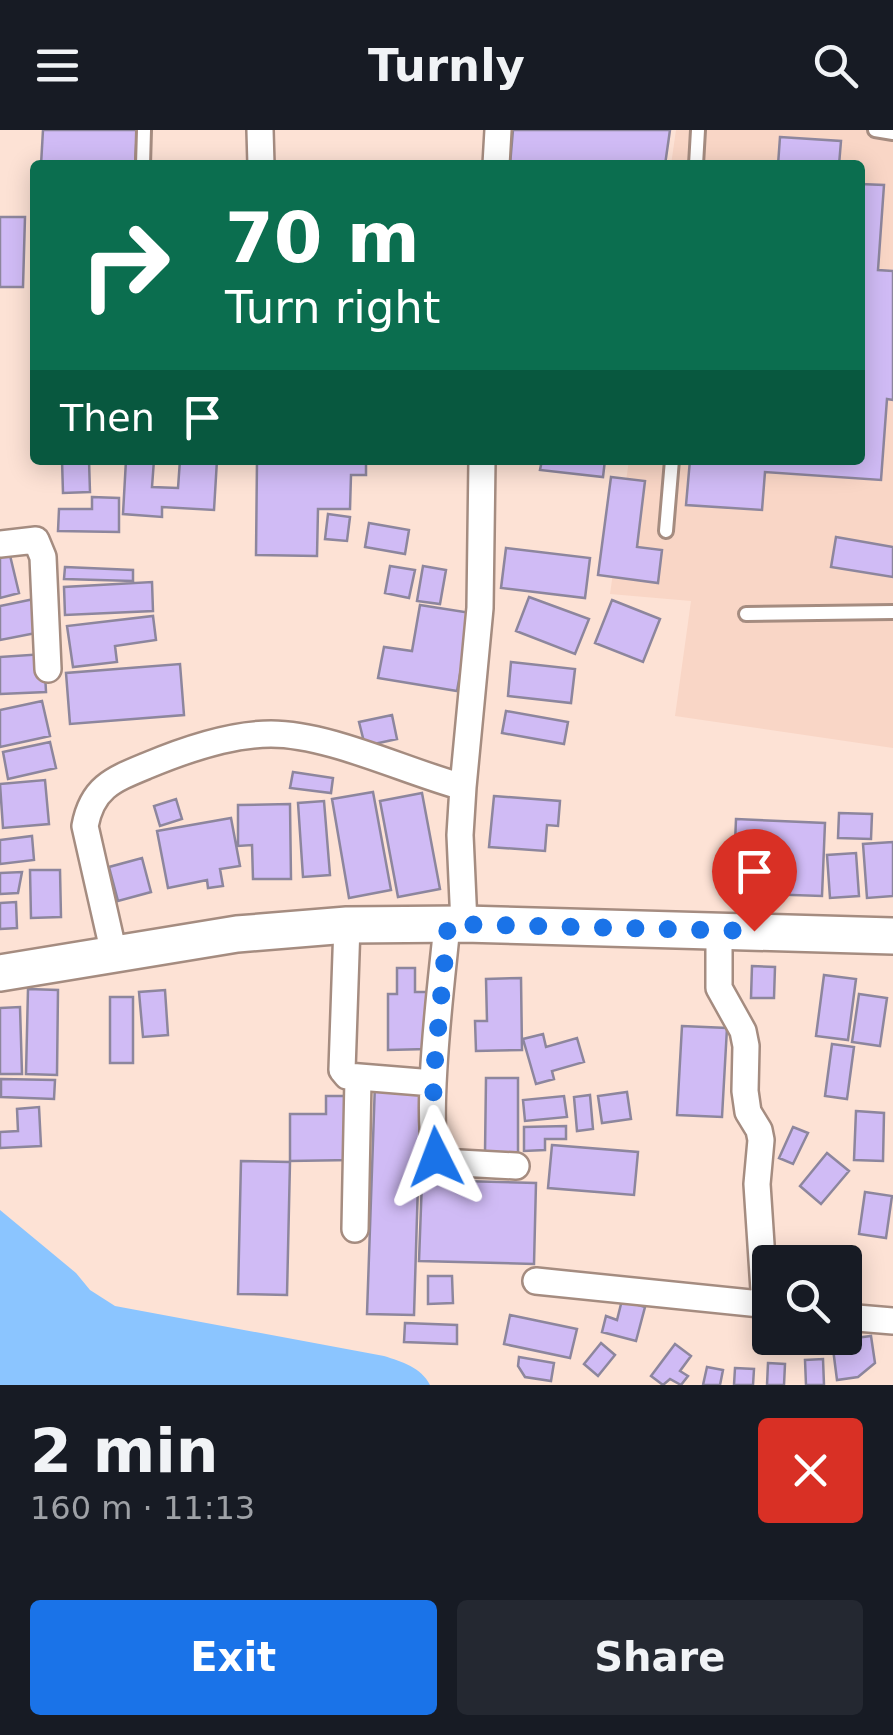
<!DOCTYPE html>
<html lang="en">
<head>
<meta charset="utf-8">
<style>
  body { margin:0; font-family:"DejaVu Sans",sans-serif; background:#242831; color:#f1f3f6; height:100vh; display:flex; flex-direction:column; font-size:38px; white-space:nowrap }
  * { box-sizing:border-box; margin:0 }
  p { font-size:32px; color:#9ea1a6 }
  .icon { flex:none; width:55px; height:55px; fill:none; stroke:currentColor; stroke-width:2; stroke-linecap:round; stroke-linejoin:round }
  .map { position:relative; height:1255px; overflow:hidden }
  .drawer { display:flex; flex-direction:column; background:#171b24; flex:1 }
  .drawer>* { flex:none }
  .guide { position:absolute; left:30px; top:30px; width:835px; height:305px; border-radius:10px; box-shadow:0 5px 25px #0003; background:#0b6e4f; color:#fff; overflow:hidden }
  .tools { position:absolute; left:752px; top:1115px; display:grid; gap:20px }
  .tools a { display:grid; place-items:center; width:110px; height:110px; border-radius:10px; background:#171b24; box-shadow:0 5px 25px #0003; font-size:50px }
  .pin { position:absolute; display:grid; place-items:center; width:85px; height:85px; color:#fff; margin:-102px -42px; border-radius:50% 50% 50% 0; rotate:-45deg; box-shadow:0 0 10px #0007 }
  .pin .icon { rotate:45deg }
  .me { position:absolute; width:110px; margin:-55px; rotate:357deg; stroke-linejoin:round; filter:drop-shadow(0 0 8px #0008) }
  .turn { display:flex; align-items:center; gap:35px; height:210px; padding:0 30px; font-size:45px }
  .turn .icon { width:130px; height:130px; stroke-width:2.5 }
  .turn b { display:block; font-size:70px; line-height:85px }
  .then { display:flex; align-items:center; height:95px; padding:0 30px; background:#0003; gap:20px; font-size:38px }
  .round { display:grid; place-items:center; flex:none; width:105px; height:105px; border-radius:10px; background:#242831 }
  .summary { display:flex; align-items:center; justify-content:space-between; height:170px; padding:0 30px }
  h1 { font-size:60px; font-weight:700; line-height:75px }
  .cta { display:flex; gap:20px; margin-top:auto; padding:20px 30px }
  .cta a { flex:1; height:115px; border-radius:10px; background:#1a73e8; color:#fff; font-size:40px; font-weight:700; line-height:115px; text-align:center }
  .cta a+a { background:#242831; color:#f1f3f6 }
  header { display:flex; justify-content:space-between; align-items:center; height:130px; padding:0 30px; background:#171b24; font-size:45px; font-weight:700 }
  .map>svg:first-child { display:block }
  .built { fill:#f9d6c6 }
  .water { fill:#8bc5ff }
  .building { fill:#d0bbf5; stroke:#8d869d; stroke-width:2.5 }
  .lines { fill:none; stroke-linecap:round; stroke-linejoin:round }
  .lane-casing { stroke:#a58c80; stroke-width:18 }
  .street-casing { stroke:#a58c80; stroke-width:30 }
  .secondary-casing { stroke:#a58c80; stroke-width:40 }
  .lane { stroke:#fff; stroke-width:12 }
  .street { stroke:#fff; stroke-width:25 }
  .secondary { stroke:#fff; stroke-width:35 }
  .route { stroke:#1a73e8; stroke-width:18; stroke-dasharray:0 32.4 }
</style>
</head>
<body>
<header><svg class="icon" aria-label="menu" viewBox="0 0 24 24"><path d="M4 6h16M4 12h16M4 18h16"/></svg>Turnly<svg class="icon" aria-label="search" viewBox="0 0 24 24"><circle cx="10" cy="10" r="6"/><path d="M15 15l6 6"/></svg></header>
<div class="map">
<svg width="893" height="1255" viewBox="0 0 893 1255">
  <rect width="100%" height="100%" fill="#fde2d5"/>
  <!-- built -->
  <path class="built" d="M676 0H893V618L675 586 691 471 610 464 629 330H860V35H671Z"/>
  <!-- water -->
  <path class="water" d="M0 1080 76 1143 90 1160 115 1176 384 1226C402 1232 421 1237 430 1255H0Z"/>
  <!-- building -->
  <path class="building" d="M43 0H137L135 35H41Z
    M513 0H670L665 35H510Z
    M780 7 841 11 839 35H778Z
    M860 54 884 55 878 140 893 141V270L887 269 881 350 765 342 762 380 686 375 690 330H860Z
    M0 87H25L23 157H0Z
    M62 330H89L90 362 63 363Z
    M126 330H154L152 357 178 358 180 330H217L214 380 162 377V387L123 384Z
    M257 330H366V345H351L350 379H318L317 426 256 425Z
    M542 330H605L603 347 540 340Z
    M611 347 645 351 637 417 662 420 658 453 598 445Z
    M92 367 119 368V402L58 401 59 379H92Z
    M328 384 350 387 347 411 325 409Z
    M369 393 409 400 405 424 365 417Z
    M836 407 893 417V447L831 437Z
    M8 417 19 463 0 468V419Z
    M506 418 590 428 585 468 501 458Z
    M390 436 415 440 409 468 385 463Z
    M423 436 446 440 440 474 417 471Z
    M65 437 133 440V451L64 449Z
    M152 452 153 481 65 485 64 457Z
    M529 467 589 489 575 524 516 501Z
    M34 469 41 502 0 510V476Z
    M612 470 660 489 643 532 595 513Z
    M420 475 471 483 457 561 378 548 384 517 412 521Z
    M153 486 156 510 115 516 117 532 73 537 67 496Z
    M44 524 46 562 0 564V527Z
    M511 532 575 539 571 573 508 566Z
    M180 534 184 585 70 594 66 543Z
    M42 571 50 606 0 617V580Z
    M506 581 568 592 564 614 502 603Z
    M392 585 397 609 365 616 359 592Z
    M50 612 56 638 8 649 3 622Z
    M293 642 333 648 331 663 290 658Z
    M45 650 49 694 3 698 0 654Z
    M373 662 391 760 349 768 332 669Z
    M422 663 440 759 398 767 380 671Z
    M494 666 560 671 558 696 547 695 545 721 489 717Z
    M176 669 182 689 160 696 154 676Z
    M324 671 330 745 303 747 298 673Z
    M290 674 291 749H253L252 715 238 716V675Z
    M839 683 872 684 871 709 838 708Z
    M231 688 240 736 220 739 223 756 208 758 207 750 168 758 157 701Z
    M736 689 825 693 822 766 733 763Z
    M32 706 34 730 0 734V710Z
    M893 712V766L867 768 863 714Z
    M856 723 859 766 830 768 827 725Z
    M142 728 151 762 118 771 109 737Z
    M30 740H60L61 787 31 788Z
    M22 742 18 763 0 764V743Z
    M16 772 17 798 0 799V773Z
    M752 836 775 837 774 868H751Z
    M397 838H415V862H427V919L388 920V864H397Z
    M824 845 856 849 848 910 816 906Z
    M521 848 522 920 476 921 475 891H487L486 849Z
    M28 859 58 860 57 945 26 944Z
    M165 860 168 905 143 907 139 862Z
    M859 864 887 868 880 916 852 912Z
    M110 867H133V933H110Z
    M20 877 22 944H0V878Z
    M682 896 727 898 722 987 677 985Z
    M543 904 546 917 577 908 584 932 552 941 554 949 536 954 523 909Z
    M832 914 854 917 847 969 825 966Z
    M486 948H518V1023H485Z
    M1 949 55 950 54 969 1 967Z
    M375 953 421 955 414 1185 367 1184Z
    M627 962 631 989 602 993 598 966Z
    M590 965 593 999 577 1001 574 967Z
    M326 966H352V1030L290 1031V984H326Z
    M564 966 567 987 525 991 523 970Z
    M39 977 41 1016 0 1018V1002L18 1001 17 979Z
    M856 981 884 983 883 1031 854 1030Z
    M566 996V1009H545V1020L524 1021V997Z
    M793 997 808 1003 793 1034 779 1028Z
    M552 1015 638 1022 634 1065 548 1058Z
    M827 1023 849 1041 821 1074 800 1056Z
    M241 1031 290 1032 287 1165 238 1164Z
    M422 1050 536 1053 534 1134 419 1131Z
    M865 1062 892 1066 886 1108 859 1104Z
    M428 1146H452L453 1173 428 1174Z
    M622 1170 645 1177 636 1211 602 1202 606 1186 617 1190Z
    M510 1185 577 1199 570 1228 504 1214Z
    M405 1193 457 1195V1214L404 1212Z
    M871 1206 875 1233 858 1247 837 1250 832 1211Z
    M601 1213 615 1225 598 1246 584 1234Z
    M675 1214 691 1226 680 1241 688 1246 681 1255 670 1249 663 1255 651 1246Z
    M519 1227 554 1233 551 1251 525 1247 518 1236Z
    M823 1229 824 1255H806L805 1230Z
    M768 1233 785 1234 784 1255H767Z
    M707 1237 723 1240 720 1255H703Z
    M735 1238 754 1239 753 1255H734Z"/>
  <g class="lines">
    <defs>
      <path id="lane" d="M875 0 893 3
        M143 35 144 0
        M696 35 698 0
        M666 401 672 330
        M746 484 893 482"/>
      <path id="street" d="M260 0 261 35
        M496 35 498 0
        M0 414 36 410 43 427 48 539
        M463 657 480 478 482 330
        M447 794C444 834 420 1008 441 1032L516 1036
        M347 795 342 940 347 946 433 953
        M719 801V858L743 901 746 916 745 961 748 982 759 1000 761 1010 757 1054 765 1175
        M114 824 85 696C92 658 112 650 146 636 184 620 230 604 271 604 329 604 404 641 463 657L460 705 464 794
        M355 1099 358 948
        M536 1151 770 1175
        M845 1187 893 1191"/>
      <path id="secondary" d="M0 843 237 804 347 795 464 794 893 806"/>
    </defs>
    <!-- lane casing -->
    <use href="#lane" class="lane-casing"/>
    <!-- street casing -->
    <use href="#street" class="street-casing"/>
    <!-- secondary casing -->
    <use href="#secondary" class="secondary-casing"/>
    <!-- lane -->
    <use href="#lane" class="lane"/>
    <!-- street -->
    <use href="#street" class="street"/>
    <!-- secondary -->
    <use href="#secondary" class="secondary"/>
  </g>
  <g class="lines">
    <!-- route -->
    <path class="route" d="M436 1027 433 952 448 794 754 801"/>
  </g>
</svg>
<div class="tools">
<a><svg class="icon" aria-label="search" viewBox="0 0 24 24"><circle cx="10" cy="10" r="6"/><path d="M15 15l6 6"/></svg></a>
</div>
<div class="pin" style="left:754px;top:801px;background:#d93025"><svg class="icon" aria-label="arrive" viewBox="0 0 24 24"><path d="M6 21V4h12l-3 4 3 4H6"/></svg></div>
<svg class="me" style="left:436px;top:1027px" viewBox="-20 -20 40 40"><path d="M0-17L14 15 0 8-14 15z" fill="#1a73e8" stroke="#fff" stroke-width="4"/></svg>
<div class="guide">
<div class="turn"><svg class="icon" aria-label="right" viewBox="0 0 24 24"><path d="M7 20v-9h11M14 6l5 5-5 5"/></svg><div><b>70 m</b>Turn right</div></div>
<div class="then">Then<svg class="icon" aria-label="arrive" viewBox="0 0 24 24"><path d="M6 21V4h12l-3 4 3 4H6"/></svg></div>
</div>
</div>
<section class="drawer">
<div class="summary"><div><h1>2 min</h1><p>160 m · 11:13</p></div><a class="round" style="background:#d93025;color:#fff"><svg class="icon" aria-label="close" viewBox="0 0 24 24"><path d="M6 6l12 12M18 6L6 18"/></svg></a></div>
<div class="cta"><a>Exit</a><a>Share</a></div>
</section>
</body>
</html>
